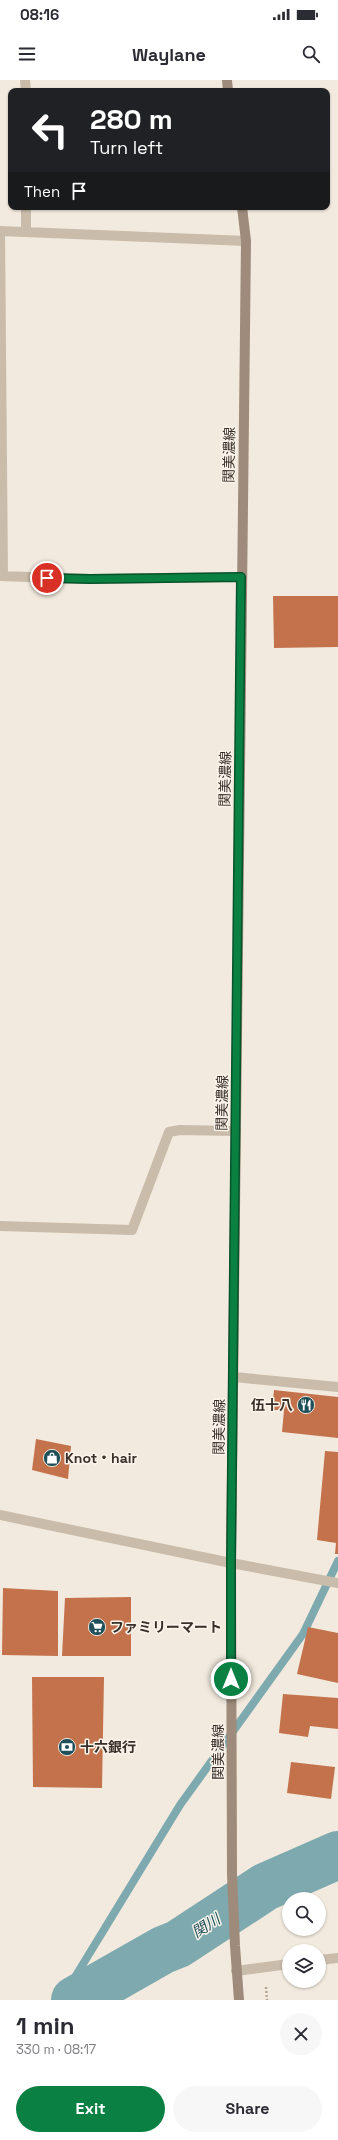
<!DOCTYPE html>
<html lang="en">
<head>
<meta charset="utf-8">
<style>
  body { margin:0; font-family:"Space Grotesk","Noto Sans JP",sans-serif; background:#f7f7f7; color:#2b2b33; height:100vh; display:flex; flex-direction:column; font-size:15px; white-space:nowrap }
  * { box-sizing:border-box; margin:0 }
  p { font-size:13px; color:#7c7c81 }
  .icon { flex:none; width:22px; height:22px; fill:none; stroke:currentColor; stroke-width:2; stroke-linecap:round; stroke-linejoin:round }
  .map { position:relative; height:1920px; overflow:hidden }
  .side { display:flex; flex-direction:column; background:#fff; flex:1 }
  .side>* { flex:none }
  .hud { position:absolute; left:8px; top:8px; width:322px; height:122px; border-radius:8px; box-shadow:0 1px 3px #0004; background:#202124; color:#fff; overflow:hidden }
  .fabs { position:absolute; left:282px; top:1812px; display:grid; gap:8px }
  .fabs a { display:grid; place-items:center; width:44px; height:44px; border-radius:50%; background:#fff; box-shadow:0 1px 3px #0004; font-size:20px }
  .pin { position:absolute; display:grid; place-items:center; width:34px; height:34px; color:#fff; margin:-17px; border:2px solid #fff; border-radius:50%; box-shadow:0 1px 4px #0007 }
  .me { position:absolute; width:44px; margin:-22px; rotate:0deg; stroke-linejoin:round; filter:drop-shadow(0 0 3px #0008) }
  .turn { display:flex; align-items:center; gap:14px; height:84px; padding:0 16px; font-size:18px }
  .turn .icon { width:52px; height:52px; stroke-width:2.5 }
  .turn b { display:block; font-size:28px; line-height:34px }
  .then { display:flex; align-items:center; height:38px; padding:0 16px; background:#0003; gap:8px; font-size:15px }
  .round { display:grid; place-items:center; flex:none; width:42px; height:42px; border-radius:21px; background:#f7f7f7 }
  .head { display:flex; align-items:center; justify-content:space-between; height:68px; padding:0 16px }
  h1 { font-size:24px; font-weight:700; line-height:30px }
  .button { display:flex; gap:8px; margin-top:auto; padding:8px 16px }
  .button a { flex:1; height:46px; border-radius:24px; background:#0b8043; color:#fff; font-size:16px; font-weight:700; line-height:46px; text-align:center }
  .button a+a { background:#f7f7f7; color:#2b2b33 }
  .status { display:flex; justify-content:space-between; align-items:center; height:28px; padding:0 20px; background:#fff; direction:ltr }
  .status svg { height:11px; fill:currentColor }
  header { display:flex; justify-content:space-between; align-items:center; height:52px; padding:0 16px; background:#fff; font-size:18px; font-weight:700 }
  .map>svg:first-child { display:block }
  .lines { fill:none; stroke-linecap:round; stroke-linejoin:round }
  .stream { stroke:#7da9af; stroke-width:8 }
  .river { stroke:#7da9af; stroke-width:48 }
  .building { fill:#c4724b }
  .path { stroke:#b6a694; stroke-width:2.5; stroke-dasharray:2 2; stroke-linecap:butt }
  .service { stroke:#cabcaa; stroke-width:10 }
  .minor { stroke:#cabcaa; stroke-width:10 }
  .tertiary { stroke:#cabcaa; stroke-width:10 }
  .secondary { stroke:#9e8b7b; stroke-width:10 }
  .route-casing { stroke:#07532c; stroke-width:10 }
  .route { stroke:#0b8043; stroke-width:7 }
  .labels { text-anchor:middle; stroke-width:3; stroke-linejoin:round; paint-order:stroke }
  .street-label { font-size:14px; fill:#382f29; stroke:#faf4eb }
  .poi-label { font-size:14px; font-weight:bold; fill:#382f29; stroke:#faf4eb; text-anchor:start }
  .water-label { font-size:15px; font-style:italic; fill:#1f5059; stroke:#faf4eb }
</style>
</head>
<body>
<div class="status"><b>08:16</b><svg viewBox="0 0 49 12"><path d="M0 12V9h3v3zM5 12V6h3v6zM10 12V3h3v9zM15 12V0h3v12zM26 1h20v11H26zM47 4h2v5h-2z"/></svg></div>
<header><svg class="icon" aria-label="menu" viewBox="0 0 24 24"><path d="M4 6h16M4 12h16M4 18h16"/></svg>Waylane<svg class="icon" aria-label="search" viewBox="0 0 24 24"><circle cx="10" cy="10" r="6"/><path d="M15 15l6 6"/></svg></header>
<div class="map">
<svg width="338" height="1920" viewBox="0 0 338 1920">
  <rect width="100%" height="100%" fill="#f2eade"/>
  <g class="lines">
    <!-- stream -->
    <path class="stream" d="M61 1920 180 1725 303 1554 338 1481"/>
    <!-- river -->
    <path class="river" d="M75 1920 163 1870 178 1864 265 1807 338 1775"/>
  </g>
  <!-- building -->
  <path class="building" d="M273 516H338V567L274 568Z
    M274 1310 338 1317V1358L282 1352 284 1330H272Z
    M36 1359 71 1366 68 1399 32 1390Z
    M325 1371 338 1372V1474H335L336 1463 317 1460Z
    M3 1508 58 1511V1576L2 1575Z
    M131 1517V1576H62L65 1518Z
    M308 1547 338 1553V1603L297 1594Z
    M32 1597H104L102 1708 33 1707Z
    M283 1614 338 1618V1649L310 1646 308 1657 279 1653Z
    M291 1682 335 1687 331 1719 287 1713Z"/>
  <g class="lines">
    <!-- path -->
    <path class="path" d="M266 1907 267 1920"/>
    <!-- service -->
    <path class="service" d="M234 1297 338 1307
      M319 1880 338 1878
      M236 1891 289 1884"/>
    <!-- minor -->
    <path class="minor" d="M25 0 26 11
      M0 151 3 496
      M0 151 246 161
      M26 152V127
      M0 496 90 499 241 497
      M0 1146 132 1150 169 1052 180 1050 236 1051"/>
    <!-- tertiary -->
    <path class="tertiary" d="M0 1435 231 1483 338 1503"/>
    <!-- secondary -->
    <path class="secondary" d="M227 0 228 11
      M239 1920 235 1866 232 1794 231 1483 246 161 242 127"/>
  </g>
  <g class="lines">
    <defs>
      <path id="route" d="M47 498 90 499 241 497 231 1483V1599"/>
    </defs>
    <!-- route casing -->
    <use href="#route" class="route-casing"/>
    <!-- route -->
    <use href="#route" class="route"/>
  </g>
  <!-- icons -->
  <defs>
    <symbol id="restaurant-disc" viewBox="-11 -11 22 22"><circle r="9.5" fill="#1f5059" stroke="#faf4eb"/><path d="M-5-6h1v4h1v-4h1v4h1v-4h1v5L-1.5 .5V6h-2V.5L-5-1ZM5-6V6H3V1.5H1.5Q1.5-4 5-6Z" fill="#fff"/></symbol>
    <symbol id="shop-disc" viewBox="-11 -11 22 22"><circle r="9.5" fill="#1f5059" stroke="#faf4eb"/><path d="M-5-2.5h2.3a2.7 3.5 0 0 1 5.4 0H5L5.5 6h-11ZM-1.5-2.5h3a1.5 2.3 0 0 0-3 0Z" fill="#fff"/></symbol>
    <symbol id="supermarket-disc" viewBox="-11 -11 22 22"><circle r="9.5" fill="#1f5059" stroke="#faf4eb"/><path d="M-6-5.5h2.5l.6 2H6L4.5 2H-2.5L-4.4-4H-6ZM-1.5 3.2a1.3 1.3 0 1 0 .1 0ZM3 3.2a1.3 1.3 0 1 0 .1 0Z" fill="#fff"/></symbol>
    <symbol id="bank-disc" viewBox="-11 -11 22 22"><circle r="9.5" fill="#1f5059" stroke="#faf4eb"/><path d="M-6-4H6V4H-6ZM0-2.3a2.3 2.3 0 1 0 0 4.6a2.3 2.3 0 1 0 0-4.6Z" fill="#fff"/></symbol>
  </defs>
  <g fill-rule="evenodd">
    <use href="#restaurant-disc" x="296" y="1315" width="20" height="20"/>
    <use href="#shop-disc" x="42" y="1368" width="20" height="20"/>
    <use href="#supermarket-disc" x="87" y="1537" width="20" height="20"/>
    <use href="#bank-disc" x="57" y="1657" width="20" height="20"/>
  </g>
  <g class="labels">
    <!-- street labels -->
    <g class="street-label">
      <text transform="translate(229 375) rotate(-89)" y="5">関美濃線</text>
      <text transform="translate(225 699) rotate(-89)" y="5">関美濃線</text>
      <text transform="translate(222 1023) rotate(-89)" y="5">関美濃線</text>
      <text transform="translate(219 1347) rotate(-89)" y="5">関美濃線</text>
      <text transform="translate(218 1672) rotate(-90)" y="5">関美濃線</text>
    </g>
    <!-- poi labels -->
    <g class="poi-label">
      <text x="293" y="1330" text-anchor="end">伍十八</text>
      <text x="65" y="1383">Knot・hair</text>
      <text x="110" y="1552">ファミリーマート</text>
      <text x="80" y="1672">十六銀行</text>
    </g>
    <!-- water labels -->
    <g class="water-label">
      <text transform="translate(206 1846) rotate(-33)" y="5">関川</text>
    </g>
  </g>
</svg>
<div class="fabs">
<a><svg class="icon" aria-label="search" viewBox="0 0 24 24"><circle cx="10" cy="10" r="6"/><path d="M15 15l6 6"/></svg></a>
<a><svg class="icon" aria-label="layers" viewBox="0 0 24 24"><path d="M12 4l9 5-9 5-9-5zM3 14l9 5 9-5"/></svg></a>
</div>
<div class="pin" style="left:47px;top:498px;background:#d93025"><svg class="icon" aria-label="arrive" viewBox="0 0 24 24"><path d="M6 21V4h12l-3 4 3 4H6"/></svg></div>
<svg class="me" style="left:231px;top:1599px" viewBox="-20 -20 40 40"><circle r="17" fill="#0b8043" stroke="#fff" stroke-width="3"/><path d="M0-11L8 9 0 5-8 9z" fill="#fff"/></svg>
<div class="hud">
<div class="turn"><svg class="icon" aria-label="left" viewBox="0 0 24 24"><path d="M17 20v-9H6M10 6l-5 5 5 5"/></svg><div><b>280 m</b>Turn left</div></div>
<div class="then">Then<svg class="icon" aria-label="arrive" viewBox="0 0 24 24"><path d="M6 21V4h12l-3 4 3 4H6"/></svg></div>
</div>
</div>
<section class="side">
<div class="head"><div><h1>1 min</h1><p>330 m · 08:17</p></div><a class="round"><svg class="icon" aria-label="close" viewBox="0 0 24 24"><path d="M6 6l12 12M18 6L6 18"/></svg></a></div>
<div class="button"><a>Exit</a><a>Share</a></div>
</section>
</body>
</html>
